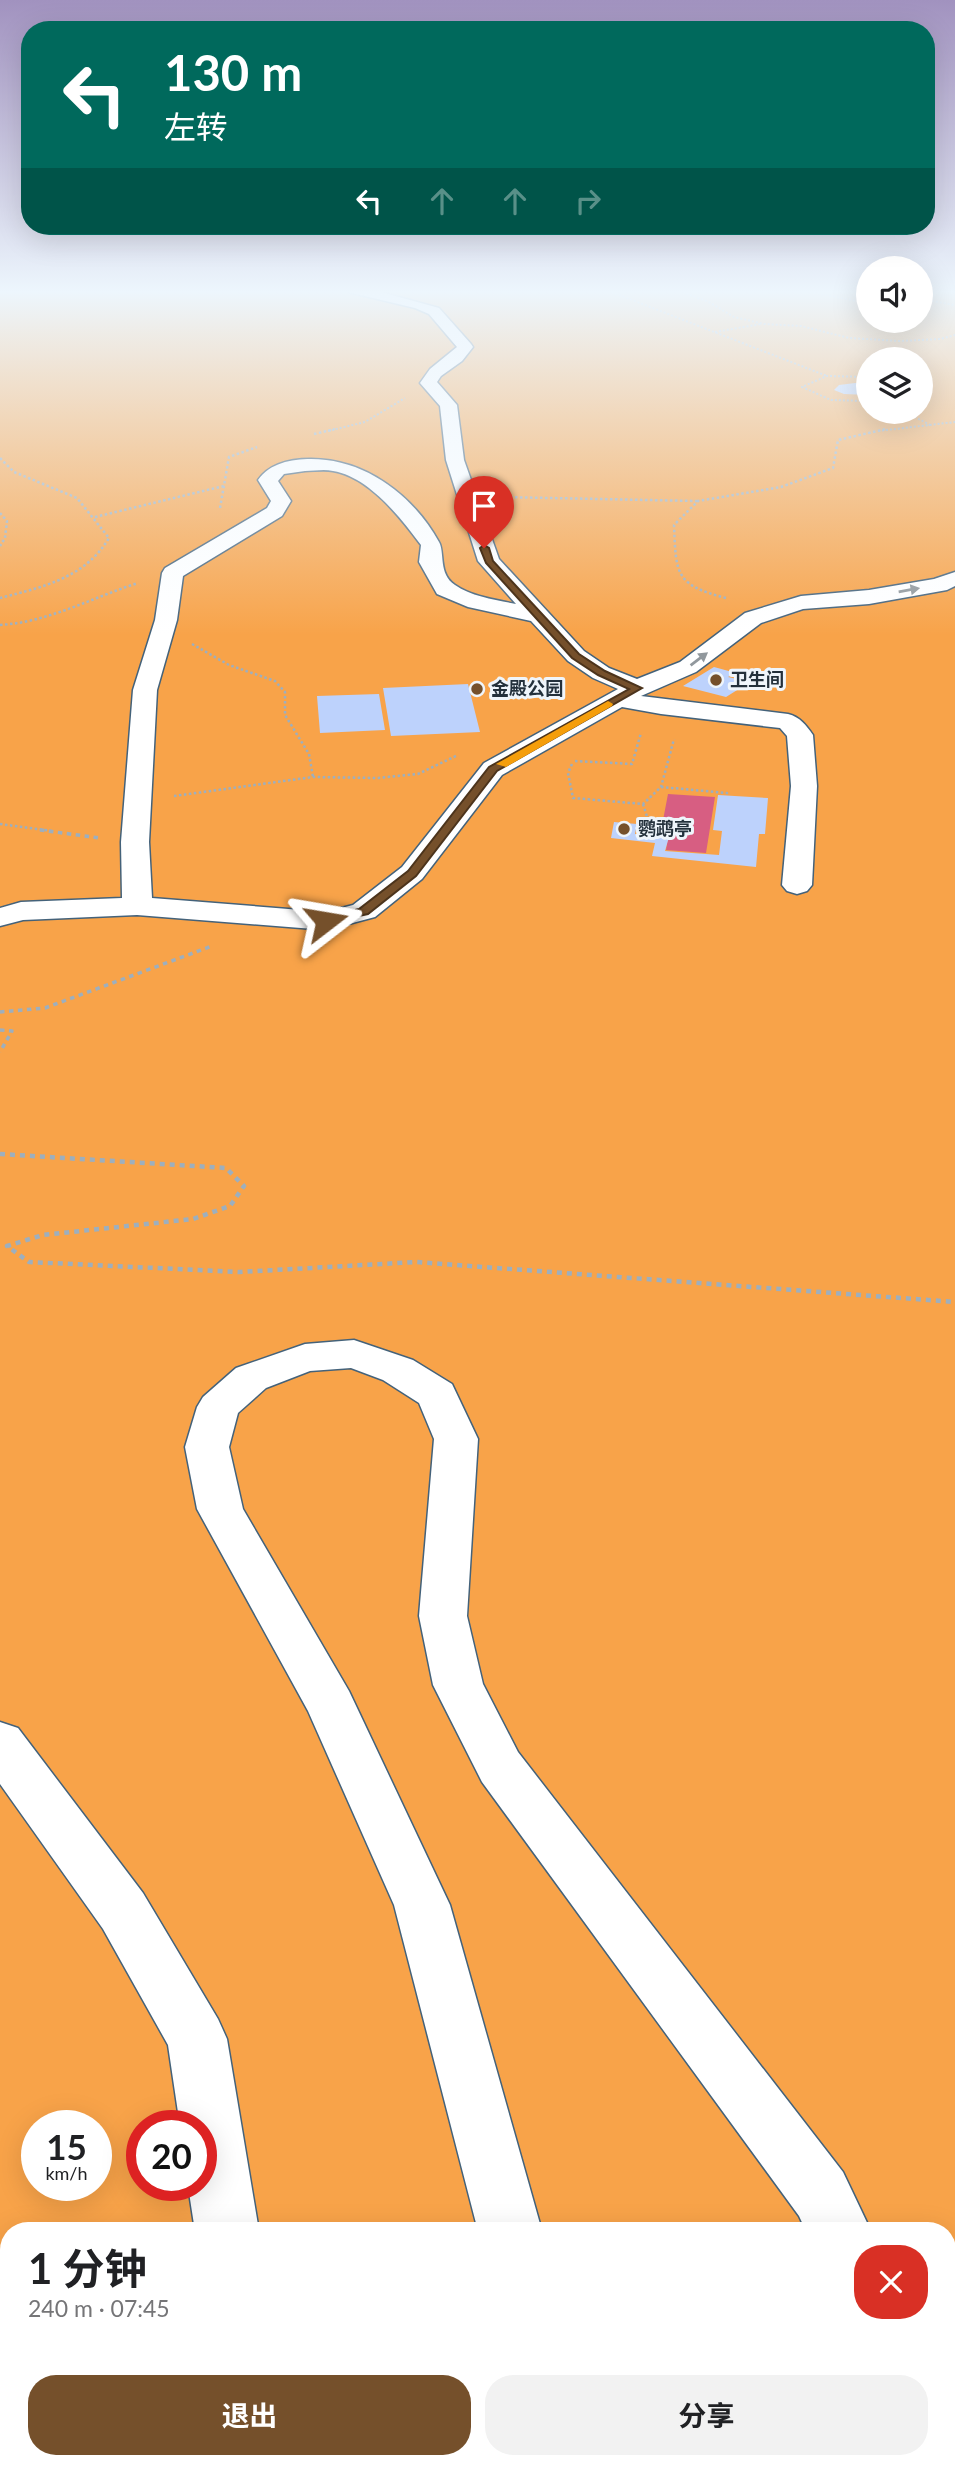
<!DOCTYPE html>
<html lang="zh">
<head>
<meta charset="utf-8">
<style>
  body { margin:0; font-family:Lato,"Noto Sans SC",sans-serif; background:#f2f2f2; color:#202124; height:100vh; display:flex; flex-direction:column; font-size:26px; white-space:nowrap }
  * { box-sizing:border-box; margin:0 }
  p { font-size:23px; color:#757577 }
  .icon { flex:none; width:38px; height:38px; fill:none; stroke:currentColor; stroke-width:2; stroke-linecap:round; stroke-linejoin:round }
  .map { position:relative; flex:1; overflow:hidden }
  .drawer { position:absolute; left:0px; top:2222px; width:956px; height:247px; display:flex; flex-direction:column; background:#fff; border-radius:28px 28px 0 0; box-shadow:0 7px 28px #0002 }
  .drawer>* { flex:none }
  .banner { position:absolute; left:21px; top:21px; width:914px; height:214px; border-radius:28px; box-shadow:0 7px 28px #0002; background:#00695c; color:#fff; overflow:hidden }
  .controls { position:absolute; left:856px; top:256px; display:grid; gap:14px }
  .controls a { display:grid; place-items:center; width:77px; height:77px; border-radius:50%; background:#fff; box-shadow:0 7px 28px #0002; font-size:35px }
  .speed { position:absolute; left:21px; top:2110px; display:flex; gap:14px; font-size:35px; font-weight:700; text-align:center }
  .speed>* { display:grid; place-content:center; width:91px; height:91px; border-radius:50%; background:#fff; box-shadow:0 7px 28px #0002; line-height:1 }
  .speed small { font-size:18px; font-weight:400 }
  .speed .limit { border:10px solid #d22; background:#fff; color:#111 }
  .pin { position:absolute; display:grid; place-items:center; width:60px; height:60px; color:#fff; margin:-72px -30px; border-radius:50% 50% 50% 0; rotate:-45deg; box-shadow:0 0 7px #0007 }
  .pin .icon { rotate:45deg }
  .me { position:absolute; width:77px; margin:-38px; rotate:76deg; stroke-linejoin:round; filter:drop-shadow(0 0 5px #0008) }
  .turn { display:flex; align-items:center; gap:24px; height:147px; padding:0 28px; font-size:32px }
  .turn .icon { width:91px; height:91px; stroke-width:2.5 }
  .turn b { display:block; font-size:49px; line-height:60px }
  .lanes { display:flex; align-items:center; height:66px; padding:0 28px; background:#0003; justify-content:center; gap:35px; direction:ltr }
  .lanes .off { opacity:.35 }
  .round { display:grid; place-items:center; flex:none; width:74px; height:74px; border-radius:28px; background:#f2f2f2 }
  .head { display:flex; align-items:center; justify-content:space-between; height:119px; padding:0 28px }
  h1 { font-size:42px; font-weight:700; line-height:52px }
  .primary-button { display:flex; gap:14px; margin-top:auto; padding:14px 28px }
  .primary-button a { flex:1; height:80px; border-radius:28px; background:#75502b; color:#fff; font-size:28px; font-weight:700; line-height:80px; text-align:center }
  .primary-button a+a { background:#f2f2f2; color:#202124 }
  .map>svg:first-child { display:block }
  .green { fill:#f8a349; fill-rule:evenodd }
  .water { fill:#d75e82 }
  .building { fill:#bdd2fc }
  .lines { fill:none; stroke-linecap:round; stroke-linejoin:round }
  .minor-casing { stroke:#44627a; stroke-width:3 }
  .path-far3 { stroke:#9dafbe; stroke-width:2; stroke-dasharray:2 2; stroke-linecap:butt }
  .path-far2 { stroke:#9dafbe; stroke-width:2.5; stroke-dasharray:2.5 2.5; stroke-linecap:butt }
  .path-far1 { stroke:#9dafbe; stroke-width:3.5; stroke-dasharray:4.5 4.5; stroke-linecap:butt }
  .path { stroke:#9dafbe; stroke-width:4.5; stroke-dasharray:5 5; stroke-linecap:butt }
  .minor { fill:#fff; fill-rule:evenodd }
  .oneway { fill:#91989d }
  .route { fill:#75502b; stroke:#4c341c; stroke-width:2 }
  .slow { fill:#f59e0b }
  .poi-dot { fill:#75502b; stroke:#eff5fb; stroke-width:2.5 }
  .labels { text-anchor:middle; stroke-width:6; stroke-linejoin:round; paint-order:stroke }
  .far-poi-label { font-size:18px; font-weight:bold; fill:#23303b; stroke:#eff5fb; text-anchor:start }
</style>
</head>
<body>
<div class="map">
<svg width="955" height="2469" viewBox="0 0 955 2469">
  <rect width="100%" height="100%" fill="#d6eafb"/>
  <!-- green -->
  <path class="green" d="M0 289H868V320H920L921 289H955V2469H0ZM868 359H920V411H868ZM37 2126H96V2186H37ZM142 2126H201V2186H142ZM9 2231H947V2460H9Z"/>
  <!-- water -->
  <path class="water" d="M668 794 715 797 706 853 666 850 668 837 660 836Z"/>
  <!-- building -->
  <path class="building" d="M855 383 868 384V395L844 394 834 390 839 385Z
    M714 667 736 673 728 677 750 682 726 697 683 686Z
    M468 684 480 732 391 736 383 688Z
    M379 694 385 730 320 733 317 696Z
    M718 795 768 798 765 834H759L756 867 652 856 655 843 611 838 614 822 637 824 635 834 669 837 665 851 719 855 722 831 713 830Z"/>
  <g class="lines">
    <defs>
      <path id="minor" d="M346 289H370L439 308 471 344 473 347 462 361 441 376 437 382 457 405 464 460 499 559 584 651 609 668 637 679 680 662 745 613 801 596 869 590 934 579 955 572V586L947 590 869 604 803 609 761 623 696 672 641 696 788 714C800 717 806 725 813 735L817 786 812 885 807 891 797 894 787 891 782 885 791 786 787 736 780 728 661 714 622 707 502 775 422 879 375 917 326 930 137 915 23 920 0 926V908L21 902 122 898 121 842 133 690 155 620 162 573 165 568 267 508 271 501 258 480C270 463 291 459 311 459 365 459 413 495 439 542 445 552 438 574 455 585 472 597 497 600 516 604L478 561 446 460 440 406 420 383 430 369 457 347 429 314 415 308 348 292ZM305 471C314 471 324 469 333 471 369 477 400 517 421 545L419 562 437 594 468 607 531 621 568 661 593 678 618 689 484 763 402 867 353 905 326 912 152 898 149 842 157 690 177 620 183 576 282 516 291 501 278 481 284 474Z
        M354 1340 413 1360 452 1384 478 1439 467 1616 483 1684 518 1752 843 2172 871 2231H806L799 2216 482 1782 433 1685 419 1616 434 1439 419 1403 383 1380 351 1368 310 1371 266 1388 238 1413 229 1447 243 1509 349 1691 450 1905 542 2231H478L394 1905 308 1711 197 1509 185 1447 197 1407 203 1397 236 1368 305 1344Z
        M0 1722 18 1728 143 1893 218 2019 227 2039 259 2231H195L188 2186H201V2126H180L168 2045 103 1929 0 1784Z
        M947 2420 955 2423V2469H918L914 2460H947Z
        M211 2460H281L280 2469H210Z
        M538 2460H608L610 2469H540Z"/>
    </defs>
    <!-- minor casing -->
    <use href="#minor" class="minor-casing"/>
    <!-- path-far3 -->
    <path class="path-far3" d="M604 289 827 376
      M675 289 709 302 734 317 764 324 801 326 849 338 900 341 940 339 955 335
      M798 289 856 301 868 300
      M920 299 955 305
      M715 332 761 324
      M868 377 827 376 802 387 831 400 868 401
      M904 411 930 425
      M328 431 365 422 405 398
      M878 431 955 422"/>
    <!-- path-far2 -->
    <path class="path-far2" d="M314 434 335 429
      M0 458 14 472 77 498 109 538C85 578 43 587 0 598
      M500 497 698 501
      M220 508 229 457 257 447
      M0 513 7 521 5 538 0 546
      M95 517 224 486
      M726 598C675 585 676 574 674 525L698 501 781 487 833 468 838 440 886 429
      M0 625C49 622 91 598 138 583
      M192 644 229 665 275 681 285 692V715L309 754 313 777
      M575 761 632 764 641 733
      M572 764 568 773 573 798 643 804 661 787 674 739
      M661 787 727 793 726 796
      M174 796 313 777 378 778 418 774 458 755
      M643 804 650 826 649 831
      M0 824 52 831"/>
    <!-- path-far1 -->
    <path class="path-far1" d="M40 830 100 838
      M648 835 649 830
      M0 1012 45 1008 212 946
      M0 1030 12 1031 0 1052"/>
    <!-- path -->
    <path class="path" d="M0 1154 226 1168 244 1186 230 1206 193 1219 43 1235 7 1246 29 1262 240 1272 416 1262 955 1302"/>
    <!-- minor -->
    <use href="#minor" class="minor"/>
  </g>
  <!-- one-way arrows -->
  <defs><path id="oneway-solid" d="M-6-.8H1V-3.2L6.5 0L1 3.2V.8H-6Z" transform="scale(1.75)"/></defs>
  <g class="oneway">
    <use href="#oneway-solid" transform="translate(909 590) rotate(-10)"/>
    <use href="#oneway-solid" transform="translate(699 659) rotate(-37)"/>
  </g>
  <!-- sky -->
  <linearGradient id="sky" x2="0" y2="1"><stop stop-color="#a192bf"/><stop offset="0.46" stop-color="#edf6fd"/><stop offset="1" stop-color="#edf6fd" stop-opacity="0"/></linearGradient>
  <rect width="955" height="635" fill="url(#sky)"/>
  <!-- route -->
  <path class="route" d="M484 545 489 548 493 561 579 654 605 671 642 688 497 771 416 876 368 914 321 924V918L359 909 408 871 489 767 629 689 598 675 572 658 486 563 480 548Z"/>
  <!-- slow -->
  <path class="slow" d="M608 701 613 704 612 706 506 767 496 764Z"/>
  <!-- markers -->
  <g class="poi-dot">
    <circle cx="716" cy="680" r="7"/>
    <circle cx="477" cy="689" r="7"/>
    <circle cx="624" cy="829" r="7"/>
  </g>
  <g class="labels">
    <!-- far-poi labels -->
    <g class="far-poi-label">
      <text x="730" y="686">卫生间</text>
      <text x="491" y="695">金殿公园</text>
      <text x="638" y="835">鹦鹉亭</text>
    </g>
  </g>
</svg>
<div class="controls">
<a><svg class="icon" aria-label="sound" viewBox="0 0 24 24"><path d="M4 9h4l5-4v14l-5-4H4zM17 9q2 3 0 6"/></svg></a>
<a><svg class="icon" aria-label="layers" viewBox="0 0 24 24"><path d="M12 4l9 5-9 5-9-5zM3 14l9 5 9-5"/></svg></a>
</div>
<div class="speed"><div>15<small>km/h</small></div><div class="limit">20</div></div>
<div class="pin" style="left:484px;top:548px;background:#d93025"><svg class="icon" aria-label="arrive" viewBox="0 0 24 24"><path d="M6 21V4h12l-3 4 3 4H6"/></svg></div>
<svg class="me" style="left:326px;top:921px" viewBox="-20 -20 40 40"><path d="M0-17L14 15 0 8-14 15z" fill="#75502b" stroke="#fff" stroke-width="4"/></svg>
<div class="banner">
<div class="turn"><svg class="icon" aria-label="left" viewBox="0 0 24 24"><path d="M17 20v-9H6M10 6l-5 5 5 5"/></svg><div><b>130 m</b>左转</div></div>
<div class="lanes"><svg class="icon" aria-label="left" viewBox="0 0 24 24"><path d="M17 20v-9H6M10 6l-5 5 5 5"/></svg><svg class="icon off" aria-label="ahead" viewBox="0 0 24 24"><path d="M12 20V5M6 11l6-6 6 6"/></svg><svg class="icon off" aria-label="ahead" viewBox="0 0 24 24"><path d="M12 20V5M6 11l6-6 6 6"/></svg><svg class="icon off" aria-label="right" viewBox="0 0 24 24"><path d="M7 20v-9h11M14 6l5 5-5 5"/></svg></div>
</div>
<section class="drawer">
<div class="head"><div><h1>1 分钟</h1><p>240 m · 07:45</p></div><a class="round" style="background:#d93025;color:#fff"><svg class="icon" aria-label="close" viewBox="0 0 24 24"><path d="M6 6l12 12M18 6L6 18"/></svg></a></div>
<div class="primary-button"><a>退出</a><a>分享</a></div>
</section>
</div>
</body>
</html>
